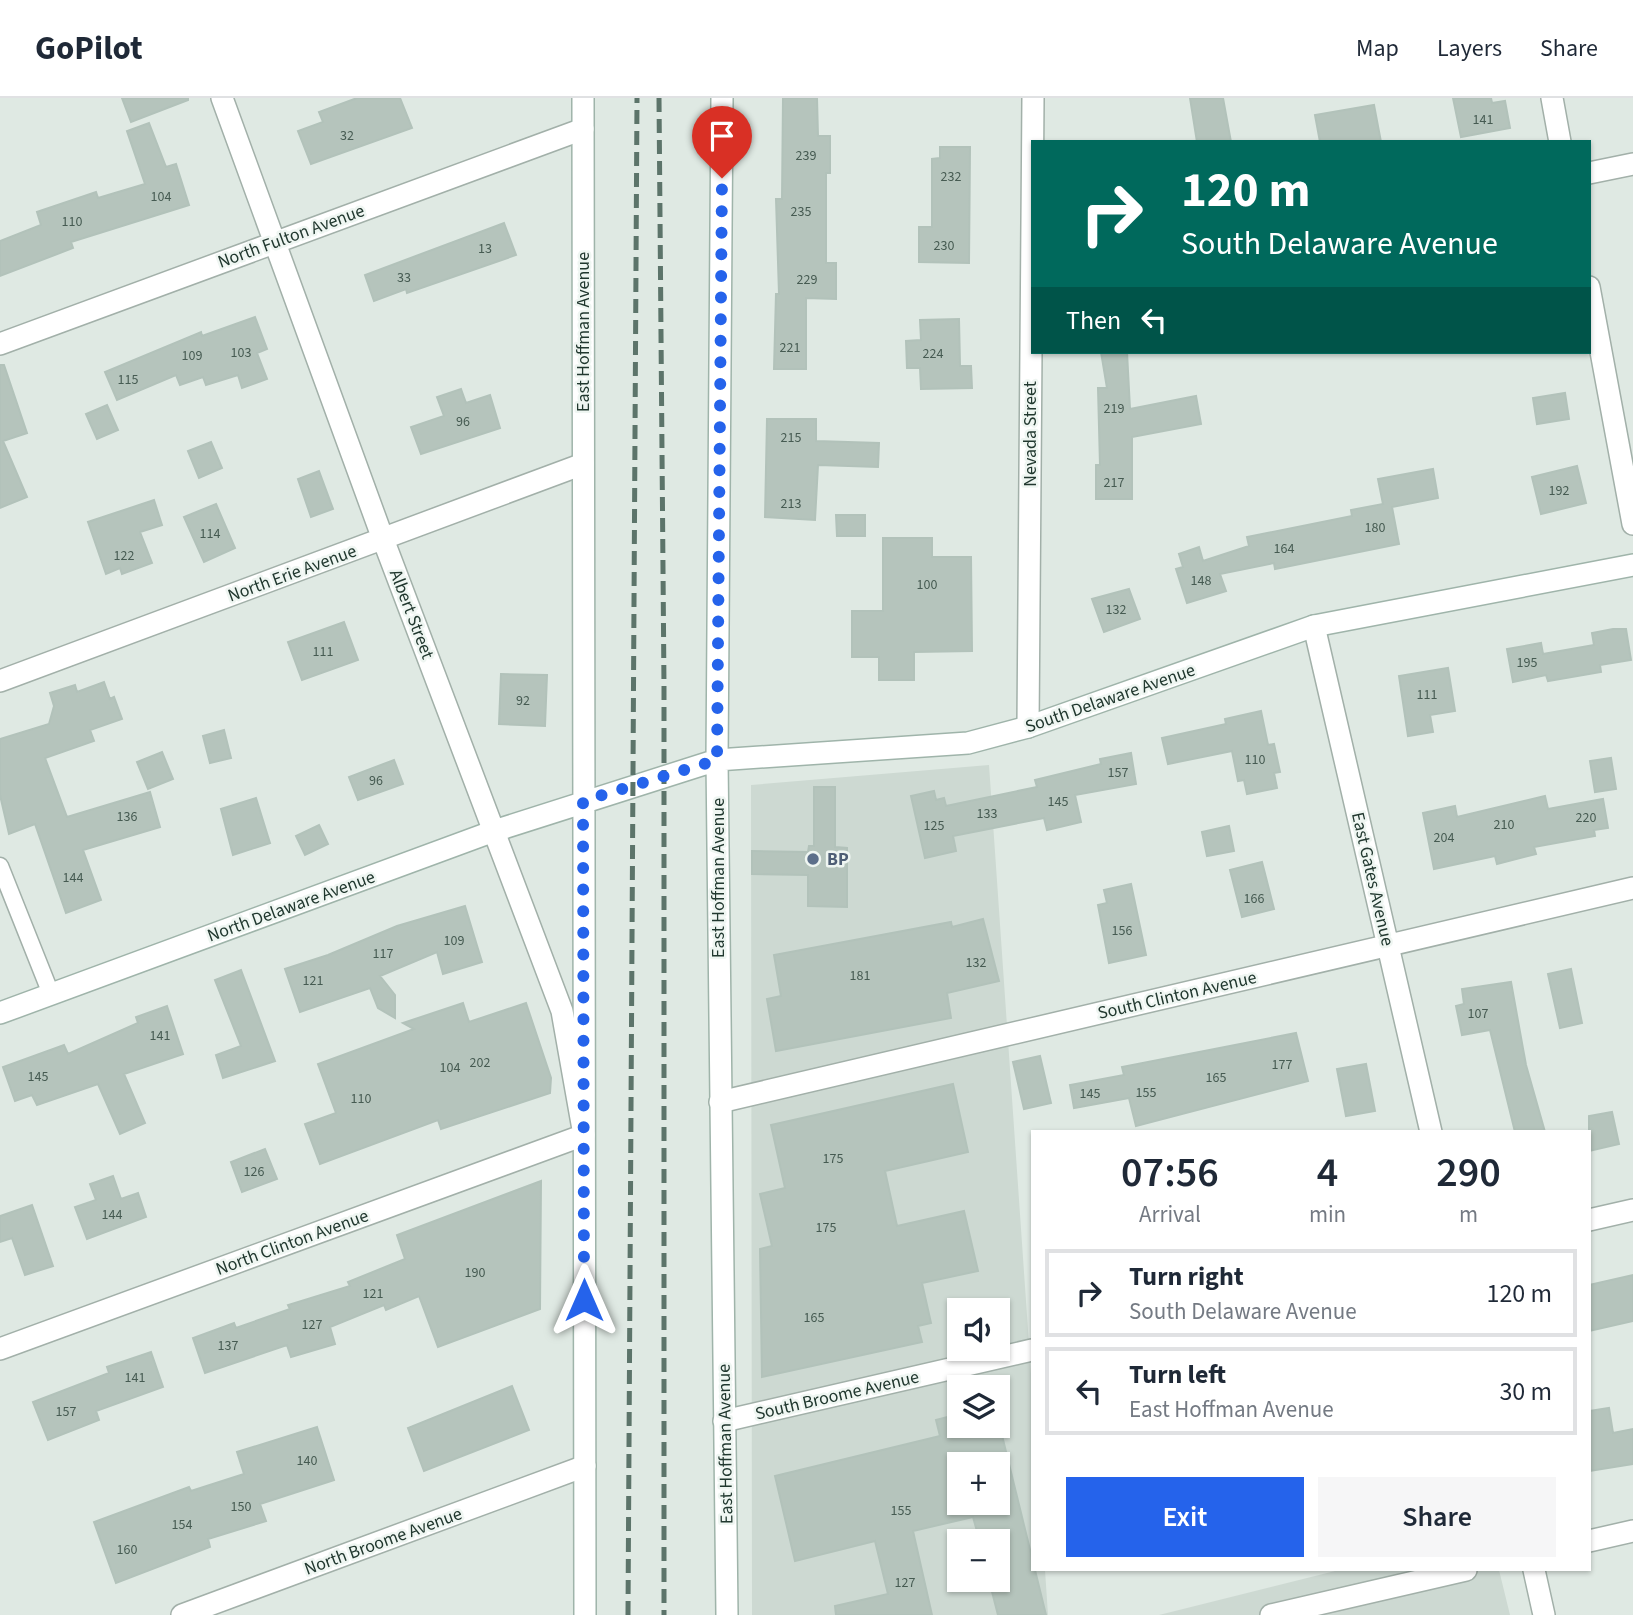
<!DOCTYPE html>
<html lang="en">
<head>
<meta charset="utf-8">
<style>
  body { margin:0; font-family:"Source Sans 3",sans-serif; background:#f6f6f7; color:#1f2937; height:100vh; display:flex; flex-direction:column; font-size:26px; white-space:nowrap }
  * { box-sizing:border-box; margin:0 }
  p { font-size:23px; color:#747a83 }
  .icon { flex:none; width:38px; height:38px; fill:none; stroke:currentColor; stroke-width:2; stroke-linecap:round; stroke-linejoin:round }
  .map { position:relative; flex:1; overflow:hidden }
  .sheet { position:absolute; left:1031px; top:1032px; width:560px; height:441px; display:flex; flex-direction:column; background:#fff; border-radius:0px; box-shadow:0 2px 5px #0004 }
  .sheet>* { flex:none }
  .top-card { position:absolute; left:1031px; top:42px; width:560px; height:214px; border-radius:0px; box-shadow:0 2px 5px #0004; background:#00695c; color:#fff; overflow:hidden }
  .buttons { position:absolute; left:947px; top:1200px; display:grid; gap:14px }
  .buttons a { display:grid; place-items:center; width:63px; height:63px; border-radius:0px; background:#fff; box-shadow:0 2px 5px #0004; font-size:35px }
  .pin { position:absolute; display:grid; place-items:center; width:60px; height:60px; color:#fff; margin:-72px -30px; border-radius:50% 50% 50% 0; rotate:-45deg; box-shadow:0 0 7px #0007 }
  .pin .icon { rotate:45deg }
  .me { position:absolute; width:77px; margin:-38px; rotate:0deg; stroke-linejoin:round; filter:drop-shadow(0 0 5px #0008) }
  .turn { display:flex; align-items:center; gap:24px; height:147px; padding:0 35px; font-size:32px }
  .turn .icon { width:91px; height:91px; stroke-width:2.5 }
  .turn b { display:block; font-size:49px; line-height:60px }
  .then { display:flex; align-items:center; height:66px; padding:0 35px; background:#0003; gap:14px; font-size:26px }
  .eta { display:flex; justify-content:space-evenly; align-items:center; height:119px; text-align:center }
  .eta b { font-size:42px; font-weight:600; line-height:49px }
  .cta { display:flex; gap:14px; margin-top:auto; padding:14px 35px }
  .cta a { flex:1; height:80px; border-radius:0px; background:#2563eb; color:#fff; font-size:28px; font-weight:600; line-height:80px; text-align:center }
  .cta a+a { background:#f6f6f7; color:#1f2937 }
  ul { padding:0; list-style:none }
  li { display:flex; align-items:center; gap:21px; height:88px; margin:0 14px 10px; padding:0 21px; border:4px solid #e0e1e3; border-radius:0px }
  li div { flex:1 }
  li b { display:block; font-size:26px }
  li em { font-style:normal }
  header { display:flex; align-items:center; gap:42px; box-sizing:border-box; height:98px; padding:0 35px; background:#fff; border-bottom:2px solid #e0e1e3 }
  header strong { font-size:33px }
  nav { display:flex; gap:38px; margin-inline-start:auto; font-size:24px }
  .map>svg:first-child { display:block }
  .built { fill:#cdd9d2; fill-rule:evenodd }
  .building { fill:#b5c4bc; stroke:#b2c2ba; stroke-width:2; fill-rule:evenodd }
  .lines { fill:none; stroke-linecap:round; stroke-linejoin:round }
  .lane-casing { stroke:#a2b0a9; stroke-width:19 }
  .street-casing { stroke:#a2b0a9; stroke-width:24 }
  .secondary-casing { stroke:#9fb4aa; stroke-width:24 }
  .lane { stroke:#fff; stroke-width:16 }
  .street { stroke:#fff; stroke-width:21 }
  .secondary { stroke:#fff; stroke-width:21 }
  .rail { stroke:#5c746a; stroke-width:5; stroke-dasharray:14 7; stroke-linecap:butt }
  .route { stroke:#2563eb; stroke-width:12; stroke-dasharray:0 21.6 }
  .service-dot { fill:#5c6f8a; stroke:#eff6f2; stroke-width:2.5 }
  .labels { text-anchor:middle; stroke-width:5; stroke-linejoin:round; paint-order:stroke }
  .number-label { font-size:14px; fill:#465b52 }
  .street-label { font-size:18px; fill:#21382f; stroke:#eff6f2 }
  .service-label { font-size:18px; font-weight:bold; fill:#4e5e75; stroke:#eff6f2; text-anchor:start }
</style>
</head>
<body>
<header>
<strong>GoPilot</strong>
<nav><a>Map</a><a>Layers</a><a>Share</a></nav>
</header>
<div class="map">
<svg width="1633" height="1517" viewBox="0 0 1633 1517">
  <rect width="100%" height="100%" fill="#dfe9e3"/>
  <!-- built -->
  <path class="built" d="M989 667 1032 1290V1472H1045L1048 1517H752L751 687ZM959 1213H998V1251H959ZM959 1290H998V1328H959ZM959 1367H998V1405H959ZM959 1444H998V1482H959Z
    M1339 1472H1499L1510 1517H1159Z"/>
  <!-- building -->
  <path class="building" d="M122 0H188V2L131 24Z
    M357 0H400L412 30 311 66 298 33 323 24 319 14Z
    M783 0H817L818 38H830V75H826V165H836V201L806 200V271H774L776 196H779L776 101H782Z
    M1190 0H1223L1231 44H1197Z
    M1453 0H1491L1492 5 1505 3 1510 30 1461 39Z
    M1374 7 1381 44H1320L1315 17Z
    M149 25 166 69 176 66 189 107 71 144 73 150 0 178V143L41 127 37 114 96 94 98 100 145 86 127 33Z
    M940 49H970L969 165 919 164V129H932V61L940 60Z
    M504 125 516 157 407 195 406 191 374 203 365 177Z
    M255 219 267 251 257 255 267 281 242 290 238 277 206 287 203 279 180 287 176 277 117 302 105 274 201 234 202 238Z
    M959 221 960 268H971L972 290 921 291 920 270H907L906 243 921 242 920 222Z
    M1101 254H1127L1130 311 1196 298 1201 326 1132 339V401H1096V367H1100L1098 290H1107Z
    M0 267H4L27 335 3 343 27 399 0 410Z
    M461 291 466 305 490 297 500 330 421 356 411 329 444 318 437 299Z
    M1565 295 1569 321 1537 326 1533 300Z
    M107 307 118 332 97 341 86 316Z
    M767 321H816V343L879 345 878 369 818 367 815 422 765 419Z
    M211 344 222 370 199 380 188 353Z
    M1577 368 1586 405 1541 416 1532 379Z
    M1433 371 1438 400 1392 409 1399 446 1275 471 1274 465 1220 476 1226 493 1187 505 1176 471 1183 469 1179 456 1199 449 1203 463 1249 448 1247 439 1352 418 1351 412 1383 406 1378 381Z
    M319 373 333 411 311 419 298 381Z
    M154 402 162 427 140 434 152 465 122 476 120 470 106 476 88 424Z
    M216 406 235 450 204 464 184 419Z
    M836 417H865V438H837Z
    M883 440H932V459H971L972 553 914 554V582H879V559H852V513H883Z
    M1129 491 1140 521 1104 534 1092 501Z
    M344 524 358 562 302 582 288 544Z
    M1613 531H1626L1631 562 1600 567 1601 574 1548 583 1546 577 1513 584 1507 551 1541 545 1543 556 1594 547 1592 535Z
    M1448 570 1455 613 1430 617 1433 634 1408 638 1399 578Z
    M501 576 547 577 545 628 499 626Z
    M104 584 110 601 114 599 122 621 90 632 94 643 45 660 67 719 150 694 160 729 83 752 101 802 66 815 35 726 9 736 0 697V641L49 626 54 608 50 595 75 587 77 594Z
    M1261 613 1268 647 1274 646 1280 674 1274 675 1277 690 1247 696 1244 682 1238 683 1232 653 1168 666 1162 640 1226 626 1225 621Z
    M224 632 231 660 210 665 203 638Z
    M162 654 173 681 148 691 137 664Z
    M1131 655 1136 686 1075 697 1081 724 1047 732 1044 720 953 738 956 753 925 760 911 698 934 693 936 702 944 700 946 708 1037 689 1035 682 1101 666 1100 661Z
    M1611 660 1616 691 1595 694 1590 663Z
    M394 662 403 686 358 702 349 679Z
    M814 689H835V749L847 750V809L808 808V777L752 776V753L808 754 809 748H814Z
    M1545 698 1548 711 1603 701 1608 730 1594 732 1595 738 1534 749 1536 756 1497 766 1495 758 1434 771 1423 715 1455 708 1457 719Z
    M256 700 270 745 233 757 221 711Z
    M319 727 328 746 305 757 296 738Z
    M1229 728 1234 753 1207 758 1202 734Z
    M1262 764 1274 811 1242 819 1230 772Z
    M1131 786 1146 857 1109 865 1098 807 1107 805 1104 792Z
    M465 808 482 864 443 876 437 854 380 878 395 897V920L378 910 370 890 300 914 285 871 328 857 397 828Z
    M983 821 999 883 947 895 951 920 776 953 767 901 781 898 774 857 951 824 952 829Z
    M1571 871 1582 925 1560 930 1548 876Z
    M241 872 275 963 223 980 216 957 241 948 215 882Z
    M1511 884 1526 967 1545 1034H1515L1490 932 1462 937 1456 908 1464 906 1462 891Z
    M463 905 469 924 526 905 551 980 550 995 441 1031 438 1022 320 1066 305 1026 336 1015 318 966 414 931 403 925Z
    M167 908 183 956 124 976 145 1025 120 1036 98 986 37 1007 32 997 15 1003 3 969 64 947 68 956 138 925 136 919Z
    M1296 935 1308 983 1136 1028 1129 1000 1074 1010 1070 987 1124 977 1122 969Z
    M1040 958 1051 1005 1024 1011 1013 964Z
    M1366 966 1375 1013 1346 1018 1337 971Z
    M953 986 968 1054 885 1073 897 1128 964 1113 978 1173 922 1185 931 1225 918 1228 922 1244 762 1279 760 1151 772 1148 760 1096 785 1090 771 1027Z
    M1612 1014 1619 1046 1589 1053V1018Z
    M265 1051 277 1081 242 1094 231 1064Z
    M113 1078 121 1101 138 1095 146 1119 87 1141 75 1109 96 1102 90 1086Z
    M541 1083 540 1211 438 1249 419 1198 386 1212 384 1207 330 1229 335 1246 291 1259 287 1247 205 1275 193 1240 234 1225 236 1230 290 1211 288 1207 350 1188 348 1184 405 1161 397 1137Z
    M32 1107 53 1168 25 1177 12 1140 0 1144V1118Z
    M1633 1177V1223L1589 1233V1187Z
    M151 1254 163 1289 96 1313 99 1322 48 1342 33 1304 109 1275 107 1269Z
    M512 1288 529 1332 424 1373 408 1330Z
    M1609 1310 1613 1335 1633 1331V1366L1589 1373V1313Z
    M959 1316V1328H998V1321L1046 1517H998L989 1482H998V1444H980L973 1419 913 1433 932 1517H836L835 1508 888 1496 875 1443 795 1463 775 1378 940 1338 936 1322ZM959 1367H998V1405H959Z
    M317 1329 334 1382 260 1406 266 1423 208 1441 210 1449 116 1485 94 1424 189 1389 191 1393 244 1376 237 1354Z"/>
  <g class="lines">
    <defs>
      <path id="lane" d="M0 768 51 896"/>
      <path id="street" d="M1552 0 1560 44
        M1589 75 1633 66
        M1589 189 1633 426
        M0 246 583 31
        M1314 528 1431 1034
        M0 583 583 366
        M1028 629 1033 0
        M720 1004 1633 790
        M1589 1122 1633 1112
        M0 1251 584 1037 562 913 383 441 222 0
        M724 1323 1032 1252
        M1589 1443 1633 1433
        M1534 1472 1544 1517
        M182 1517 585 1368
        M1271 1517 1466 1472"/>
      <path id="secondary" d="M583 0 585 1517
        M722 0 717 662 727 1517
        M0 915 494 733 717 662 968 645 1028 629 1314 528 1633 467"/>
    </defs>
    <!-- lane casing -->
    <use href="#lane" class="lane-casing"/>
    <!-- street casing -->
    <use href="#street" class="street-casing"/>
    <!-- secondary casing -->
    <use href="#secondary" class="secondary-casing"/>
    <!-- lane -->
    <use href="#lane" class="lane"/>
    <!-- street -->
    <use href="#street" class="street"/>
    <!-- secondary -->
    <use href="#secondary" class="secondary"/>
    <!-- rail -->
    <path class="rail" d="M659 0 664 588V1517
      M628 1517 637 0"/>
  </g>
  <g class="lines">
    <!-- route -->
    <path class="route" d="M584 1202 583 703 717 662 722 80"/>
  </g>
  <!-- markers -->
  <circle class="service-dot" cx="813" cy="761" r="7"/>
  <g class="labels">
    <!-- number labels -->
    <g class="number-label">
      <text x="1483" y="26">141</text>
      <text x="347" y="42">32</text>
      <text x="806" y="62">239</text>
      <text x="951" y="83">232</text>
      <text x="161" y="103">104</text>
      <text x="801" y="118">235</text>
      <text x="72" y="128">110</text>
      <text x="944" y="152">230</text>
      <text x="485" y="155">13</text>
      <text x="404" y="184">33</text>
      <text x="807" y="186">229</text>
      <text x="790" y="254">221</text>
      <text x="241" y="259">103</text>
      <text x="933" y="260">224</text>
      <text x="192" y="262">109</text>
      <text x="128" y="286">115</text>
      <text x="1114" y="315">219</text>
      <text x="463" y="328">96</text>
      <text x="791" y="344">215</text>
      <text x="1114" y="389">217</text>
      <text x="1559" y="397">192</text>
      <text x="791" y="410">213</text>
      <text x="1375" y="434">180</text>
      <text x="210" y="440">114</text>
      <text x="1284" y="455">164</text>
      <text x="124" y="462">122</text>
      <text x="1201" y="487">148</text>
      <text x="927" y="491">100</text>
      <text x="1116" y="516">132</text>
      <text x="323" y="558">111</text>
      <text x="1527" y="569">195</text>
      <text x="1427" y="601">111</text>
      <text x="523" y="607">92</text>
      <text x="1255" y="666">110</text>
      <text x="1118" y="679">157</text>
      <text x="376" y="687">96</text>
      <text x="1058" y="708">145</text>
      <text x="987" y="720">133</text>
      <text x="127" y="723">136</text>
      <text x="1586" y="724">220</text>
      <text x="1504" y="731">210</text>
      <text x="934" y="732">125</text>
      <text x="1444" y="744">204</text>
      <text x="73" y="784">144</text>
      <text x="1254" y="805">166</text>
      <text x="1122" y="837">156</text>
      <text x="454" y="847">109</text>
      <text x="383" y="860">117</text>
      <text x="976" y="869">132</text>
      <text x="860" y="882">181</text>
      <text x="313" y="887">121</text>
      <text x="1478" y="920">107</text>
      <text x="160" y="942">141</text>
      <text x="480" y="969">202</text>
      <text x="1282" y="971">177</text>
      <text x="450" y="974">104</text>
      <text x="38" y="983">145</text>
      <text x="1216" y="984">165</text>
      <text x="1146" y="999">155</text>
      <text x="1090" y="1000">145</text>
      <text x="361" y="1005">110</text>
      <text x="833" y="1065">175</text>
      <text x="254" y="1078">126</text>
      <text x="112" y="1121">144</text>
      <text x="826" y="1134">175</text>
      <text x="475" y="1179">190</text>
      <text x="373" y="1200">121</text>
      <text x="814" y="1224">165</text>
      <text x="312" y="1231">127</text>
      <text x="228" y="1252">137</text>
      <text x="135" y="1284">141</text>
      <text x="66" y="1318">157</text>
      <text x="307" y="1367">140</text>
      <text x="241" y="1413">150</text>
      <text x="901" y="1417">155</text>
      <text x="182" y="1431">154</text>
      <text x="127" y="1456">160</text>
      <text x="905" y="1489">127</text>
    </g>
    <!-- street labels -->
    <g class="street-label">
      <text transform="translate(291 138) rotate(-20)" y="6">North Fulton Avenue</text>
      <text transform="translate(583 234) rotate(-90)" y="6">East Hoffman Avenue</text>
      <text transform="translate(1030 336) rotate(-90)" y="6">Nevada Street</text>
      <text transform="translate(292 475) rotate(-20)" y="6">North Erie Avenue</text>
      <text transform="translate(412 516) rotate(69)" y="6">Albert Street</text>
      <text transform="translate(1110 600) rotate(-19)" y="6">South Delaware Avenue</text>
      <text transform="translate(718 780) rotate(-90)" y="6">East Hoffman Avenue</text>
      <text transform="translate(1373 781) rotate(77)" y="6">East Gates Avenue</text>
      <text transform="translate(291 808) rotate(-20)" y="6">North Delaware Avenue</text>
      <text transform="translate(1177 897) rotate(-13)" y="6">South Clinton Avenue</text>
      <text transform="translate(292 1144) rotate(-20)" y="6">North Clinton Avenue</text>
      <text transform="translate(837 1297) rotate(-13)" y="6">South Broome Avenue</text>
      <text transform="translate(725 1346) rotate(-91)" y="6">East Hoffman Avenue</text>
      <text transform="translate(383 1443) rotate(-20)" y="6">North Broome Avenue</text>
    </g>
    <!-- service labels -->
    <g class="service-label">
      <text x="827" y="767">BP</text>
    </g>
  </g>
</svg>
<div class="buttons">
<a><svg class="icon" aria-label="sound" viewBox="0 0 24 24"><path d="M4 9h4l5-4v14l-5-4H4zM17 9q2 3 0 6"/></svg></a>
<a><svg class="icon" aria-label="layers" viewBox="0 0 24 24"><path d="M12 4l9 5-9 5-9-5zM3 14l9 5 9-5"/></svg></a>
<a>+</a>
<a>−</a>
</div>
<div class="pin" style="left:722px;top:80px;background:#d93025"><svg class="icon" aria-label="arrive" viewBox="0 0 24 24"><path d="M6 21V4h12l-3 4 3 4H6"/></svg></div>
<svg class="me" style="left:584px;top:1202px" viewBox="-20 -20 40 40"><path d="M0-17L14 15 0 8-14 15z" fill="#2563eb" stroke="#fff" stroke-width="4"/></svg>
<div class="top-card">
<div class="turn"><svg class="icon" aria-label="right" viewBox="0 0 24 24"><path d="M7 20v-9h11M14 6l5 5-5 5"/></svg><div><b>120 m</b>South Delaware Avenue</div></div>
<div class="then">Then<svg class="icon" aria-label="left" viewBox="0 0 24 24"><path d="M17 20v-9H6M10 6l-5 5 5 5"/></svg></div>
</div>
<section class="sheet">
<div class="eta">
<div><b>07:56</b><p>Arrival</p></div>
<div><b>4</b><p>min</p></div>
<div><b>290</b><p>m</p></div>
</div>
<ul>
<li><svg class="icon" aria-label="right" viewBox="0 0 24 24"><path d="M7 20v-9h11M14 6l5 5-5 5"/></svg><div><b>Turn right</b><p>South Delaware Avenue</p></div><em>120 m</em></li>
<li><svg class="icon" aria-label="left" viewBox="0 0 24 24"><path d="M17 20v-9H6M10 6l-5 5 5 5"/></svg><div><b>Turn left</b><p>East Hoffman Avenue</p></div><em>30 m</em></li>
</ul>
<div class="cta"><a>Exit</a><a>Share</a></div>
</section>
</div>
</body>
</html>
